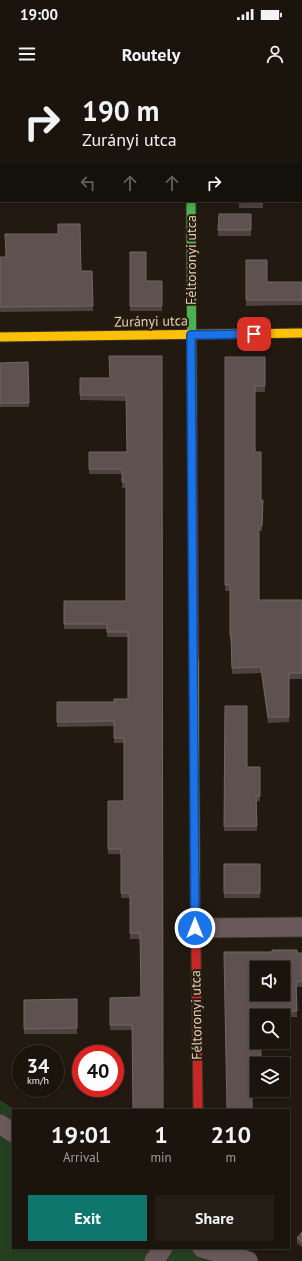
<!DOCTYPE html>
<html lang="en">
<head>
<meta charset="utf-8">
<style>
  body { margin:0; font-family:"PT Sans",sans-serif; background:#231d16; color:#f1f3f6; height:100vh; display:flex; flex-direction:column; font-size:15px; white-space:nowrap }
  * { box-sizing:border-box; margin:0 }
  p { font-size:13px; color:#9f9e9d }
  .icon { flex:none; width:22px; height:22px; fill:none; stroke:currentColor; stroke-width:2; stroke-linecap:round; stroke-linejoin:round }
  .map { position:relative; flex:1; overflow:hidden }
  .side { position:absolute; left:12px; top:1029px; width:278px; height:140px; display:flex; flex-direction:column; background:#1a140d; border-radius:0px; box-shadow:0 2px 6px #0003,0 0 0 1px #38332e }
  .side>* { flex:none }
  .guide { position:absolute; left:0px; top:0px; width:302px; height:122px; box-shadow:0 2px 6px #0003,0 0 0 1px #38332e; background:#1a140d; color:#f1f3f6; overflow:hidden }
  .buttons { position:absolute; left:250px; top:881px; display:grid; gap:8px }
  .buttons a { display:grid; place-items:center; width:40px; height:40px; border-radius:0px; background:#1a140d; box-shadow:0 2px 6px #0003,0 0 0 1px #38332e; font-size:20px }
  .speed { position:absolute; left:12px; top:965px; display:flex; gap:8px; font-size:20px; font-weight:700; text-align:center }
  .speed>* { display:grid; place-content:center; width:52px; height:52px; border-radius:50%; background:#1a140d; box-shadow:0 2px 6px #0003,0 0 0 1px #38332e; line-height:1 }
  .speed small { font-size:10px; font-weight:400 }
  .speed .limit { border:6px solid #d22; background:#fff; color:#111 }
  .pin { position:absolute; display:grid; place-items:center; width:34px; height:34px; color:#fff; margin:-17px; border-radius:8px; box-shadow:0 2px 6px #0006 }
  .me { position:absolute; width:44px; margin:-22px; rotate:0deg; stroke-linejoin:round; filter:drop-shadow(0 0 3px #0008) }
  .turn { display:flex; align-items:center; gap:14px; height:84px; padding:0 16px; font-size:18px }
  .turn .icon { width:52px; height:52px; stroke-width:2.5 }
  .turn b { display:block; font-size:28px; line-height:34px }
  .lanes { display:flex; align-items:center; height:38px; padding:0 16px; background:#0003; justify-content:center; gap:20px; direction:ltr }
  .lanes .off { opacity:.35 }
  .eta { display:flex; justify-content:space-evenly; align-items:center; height:68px; text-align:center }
  .eta b { font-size:24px; font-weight:600; line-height:28px }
  .primary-button { display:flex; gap:8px; margin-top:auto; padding:8px 16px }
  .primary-button a { flex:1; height:46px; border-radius:0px; background:#0f766e; color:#fff; font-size:16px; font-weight:600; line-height:46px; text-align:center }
  .primary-button a+a { background:#231d16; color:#f1f3f6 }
  .status { display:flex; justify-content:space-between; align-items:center; height:28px; padding:0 20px; background:#1a140d; direction:ltr }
  .status svg { height:11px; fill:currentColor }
  header { display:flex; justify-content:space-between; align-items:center; height:52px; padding:0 16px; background:#1a140d; font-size:18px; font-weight:600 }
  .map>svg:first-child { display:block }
  .green { fill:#25401f }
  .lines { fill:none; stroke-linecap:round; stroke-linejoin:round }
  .street-casing { stroke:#3a342c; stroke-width:21 }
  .fast-casing { stroke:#3a342c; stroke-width:11 }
  .slow-casing { stroke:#3a342c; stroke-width:11 }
  .jam-casing { stroke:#3a342c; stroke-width:11 }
  .street { stroke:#69595b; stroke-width:19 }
  .fast { stroke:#4caf50; stroke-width:9 }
  .slow { stroke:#ffc107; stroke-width:9 }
  .jam { stroke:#c62828; stroke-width:9 }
  .wall { fill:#504241 }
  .building { fill:#5f5150; stroke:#726662; fill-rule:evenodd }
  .route-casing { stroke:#114b97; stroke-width:10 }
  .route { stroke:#1a73e8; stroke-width:7 }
  .labels { text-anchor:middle; stroke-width:4; stroke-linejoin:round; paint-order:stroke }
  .street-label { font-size:14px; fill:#dcd2c8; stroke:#291a0a }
</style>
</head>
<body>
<div class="status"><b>19:00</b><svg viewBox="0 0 49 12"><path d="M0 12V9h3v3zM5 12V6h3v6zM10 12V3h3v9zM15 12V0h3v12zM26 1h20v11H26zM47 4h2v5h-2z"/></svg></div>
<header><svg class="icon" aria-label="menu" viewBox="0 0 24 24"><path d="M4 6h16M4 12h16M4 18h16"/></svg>Routely<svg class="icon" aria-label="person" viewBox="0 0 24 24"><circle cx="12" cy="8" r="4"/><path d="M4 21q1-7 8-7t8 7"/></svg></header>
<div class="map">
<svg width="302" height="1181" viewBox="0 0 302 1181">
  <rect width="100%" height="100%" fill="#221a11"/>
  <!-- green -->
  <path class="green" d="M0 1020 15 1030H13V1168H201L217 1181H0Z"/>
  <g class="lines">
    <defs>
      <path id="street" d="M191 1V0
        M195 848 302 847
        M0 1044 13 1053
        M202 1168 248 1181
        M154 1181 163 1168"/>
      <path id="fast" d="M191 121 192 335"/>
      <path id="slow" d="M0 257 302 253
        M194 580 195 795"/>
      <path id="jam" d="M192 335 194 580
        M195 795 198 1030"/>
    </defs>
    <!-- street casing -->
    <use href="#street" class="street-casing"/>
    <!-- fast casing -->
    <use href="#fast" class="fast-casing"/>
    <!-- slow casing -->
    <use href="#slow" class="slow-casing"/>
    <!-- jam casing -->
    <use href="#jam" class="jam-casing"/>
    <!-- street -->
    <use href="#street" class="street"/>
    <!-- fast -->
    <use href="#fast" class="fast"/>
    <!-- slow -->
    <use href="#slow" class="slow"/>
    <!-- jam -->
    <use href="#jam" class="jam"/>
  </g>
  <!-- wall -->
  <path class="wall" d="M239 121H263V128H239Z
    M219 134H251V156H218Z
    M130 172 146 201H162V231H130Z
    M0 177 81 191H92L93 231 0 232Z
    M246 180 267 202H302V225L246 226Z
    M162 276 163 1030 132 950H110V918L141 917 140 859H130V818H121V774H108V721H124V663H114V646L57 647V622H114L128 619V557H107V549H64V521H126V408H122V394H89V372H127L126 321 80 320V298H109Z
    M225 277H265V312H255V372L261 420H263L262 451H259V520H302V599H289V642L268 643 261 593 232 594 231 561H230V511H225Z
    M28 282 29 327H0V283Z
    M225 626 247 687H260V721L256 722 257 751H224Z
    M224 784H260V818H224Z
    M224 872 302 873V907H296L297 937 257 936V937H255V968L257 984V1006H252Z
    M77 919V954H24V920Z
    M302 1152V1167L297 1163V1158Z"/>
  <!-- building -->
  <path class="building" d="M118 0H159V1H118Z
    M219 0H261V1H219Z
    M239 121H263V123L239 122Z
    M219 134H251V150H218Z
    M58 144H80L81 191H92L93 226 0 227V177H6L5 154H58Z
    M130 172H146V201H162V226H130Z
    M246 180H267V202H302V220H246Z
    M109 276H162L163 1030H133L132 945H110V918L141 917 140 853H130V813H121V769H108V721H124V658H114V641L57 642V622H114V619H128V552H107V544H64V521H126V402H122V389H89V372H127L126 315H80V298H110Z
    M225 277H265V306H255V372H261V420H263L262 446H259V520H302V593H289V637H268L261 587 232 588 231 555H230V505H225Z
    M28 282 29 323H0V283Z
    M225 626H247V687H260V716H256L257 746H224Z
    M224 784H260V813H224Z
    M272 870H297V873H302V901L296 902 297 931 255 932V968H261V984H257V1001H252V1030H227L224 872H272ZM257 888H283V914H257Z
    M77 919V948L24 949V920Z
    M302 1152V1162L297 1158Z"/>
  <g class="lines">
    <defs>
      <path id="route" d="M195 848 191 255 254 254"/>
    </defs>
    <!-- route casing -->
    <use href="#route" class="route-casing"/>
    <!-- route -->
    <use href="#route" class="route"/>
  </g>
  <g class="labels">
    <!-- street labels -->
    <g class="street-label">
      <text transform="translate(191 180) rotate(-90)" y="5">Féltoronyi utca</text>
      <text transform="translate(151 241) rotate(-1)" y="5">Zurányi utca</text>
      <text transform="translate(196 935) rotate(-91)" y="5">Féltoronyi utca</text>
    </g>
  </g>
</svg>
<div class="buttons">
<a><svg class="icon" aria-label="sound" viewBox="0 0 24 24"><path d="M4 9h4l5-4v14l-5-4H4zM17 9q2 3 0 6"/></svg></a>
<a><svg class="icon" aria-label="search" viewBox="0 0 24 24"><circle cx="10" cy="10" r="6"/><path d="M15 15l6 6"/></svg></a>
<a><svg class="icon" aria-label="layers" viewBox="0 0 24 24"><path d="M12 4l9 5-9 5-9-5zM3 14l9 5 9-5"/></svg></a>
</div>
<div class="speed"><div>34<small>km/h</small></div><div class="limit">40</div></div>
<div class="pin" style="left:254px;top:254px;background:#d93025"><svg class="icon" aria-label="arrive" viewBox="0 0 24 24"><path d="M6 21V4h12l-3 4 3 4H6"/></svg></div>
<svg class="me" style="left:195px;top:848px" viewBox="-20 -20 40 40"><circle r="17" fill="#1a73e8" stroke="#fff" stroke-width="3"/><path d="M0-11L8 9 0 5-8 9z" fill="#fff"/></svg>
<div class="guide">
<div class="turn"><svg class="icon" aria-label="right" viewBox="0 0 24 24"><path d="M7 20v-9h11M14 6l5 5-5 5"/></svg><div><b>190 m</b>Zurányi utca</div></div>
<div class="lanes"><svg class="icon off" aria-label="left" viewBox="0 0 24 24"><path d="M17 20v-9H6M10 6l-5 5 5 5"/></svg><svg class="icon off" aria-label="ahead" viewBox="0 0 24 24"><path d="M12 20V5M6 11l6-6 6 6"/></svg><svg class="icon off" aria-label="ahead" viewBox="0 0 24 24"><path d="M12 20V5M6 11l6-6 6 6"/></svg><svg class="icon" aria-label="right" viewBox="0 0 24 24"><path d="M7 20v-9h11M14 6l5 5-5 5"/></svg></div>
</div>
<section class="side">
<div class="eta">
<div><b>19:01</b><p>Arrival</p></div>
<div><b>1</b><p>min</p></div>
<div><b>210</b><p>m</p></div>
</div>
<div class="primary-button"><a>Exit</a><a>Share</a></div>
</section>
</div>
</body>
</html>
